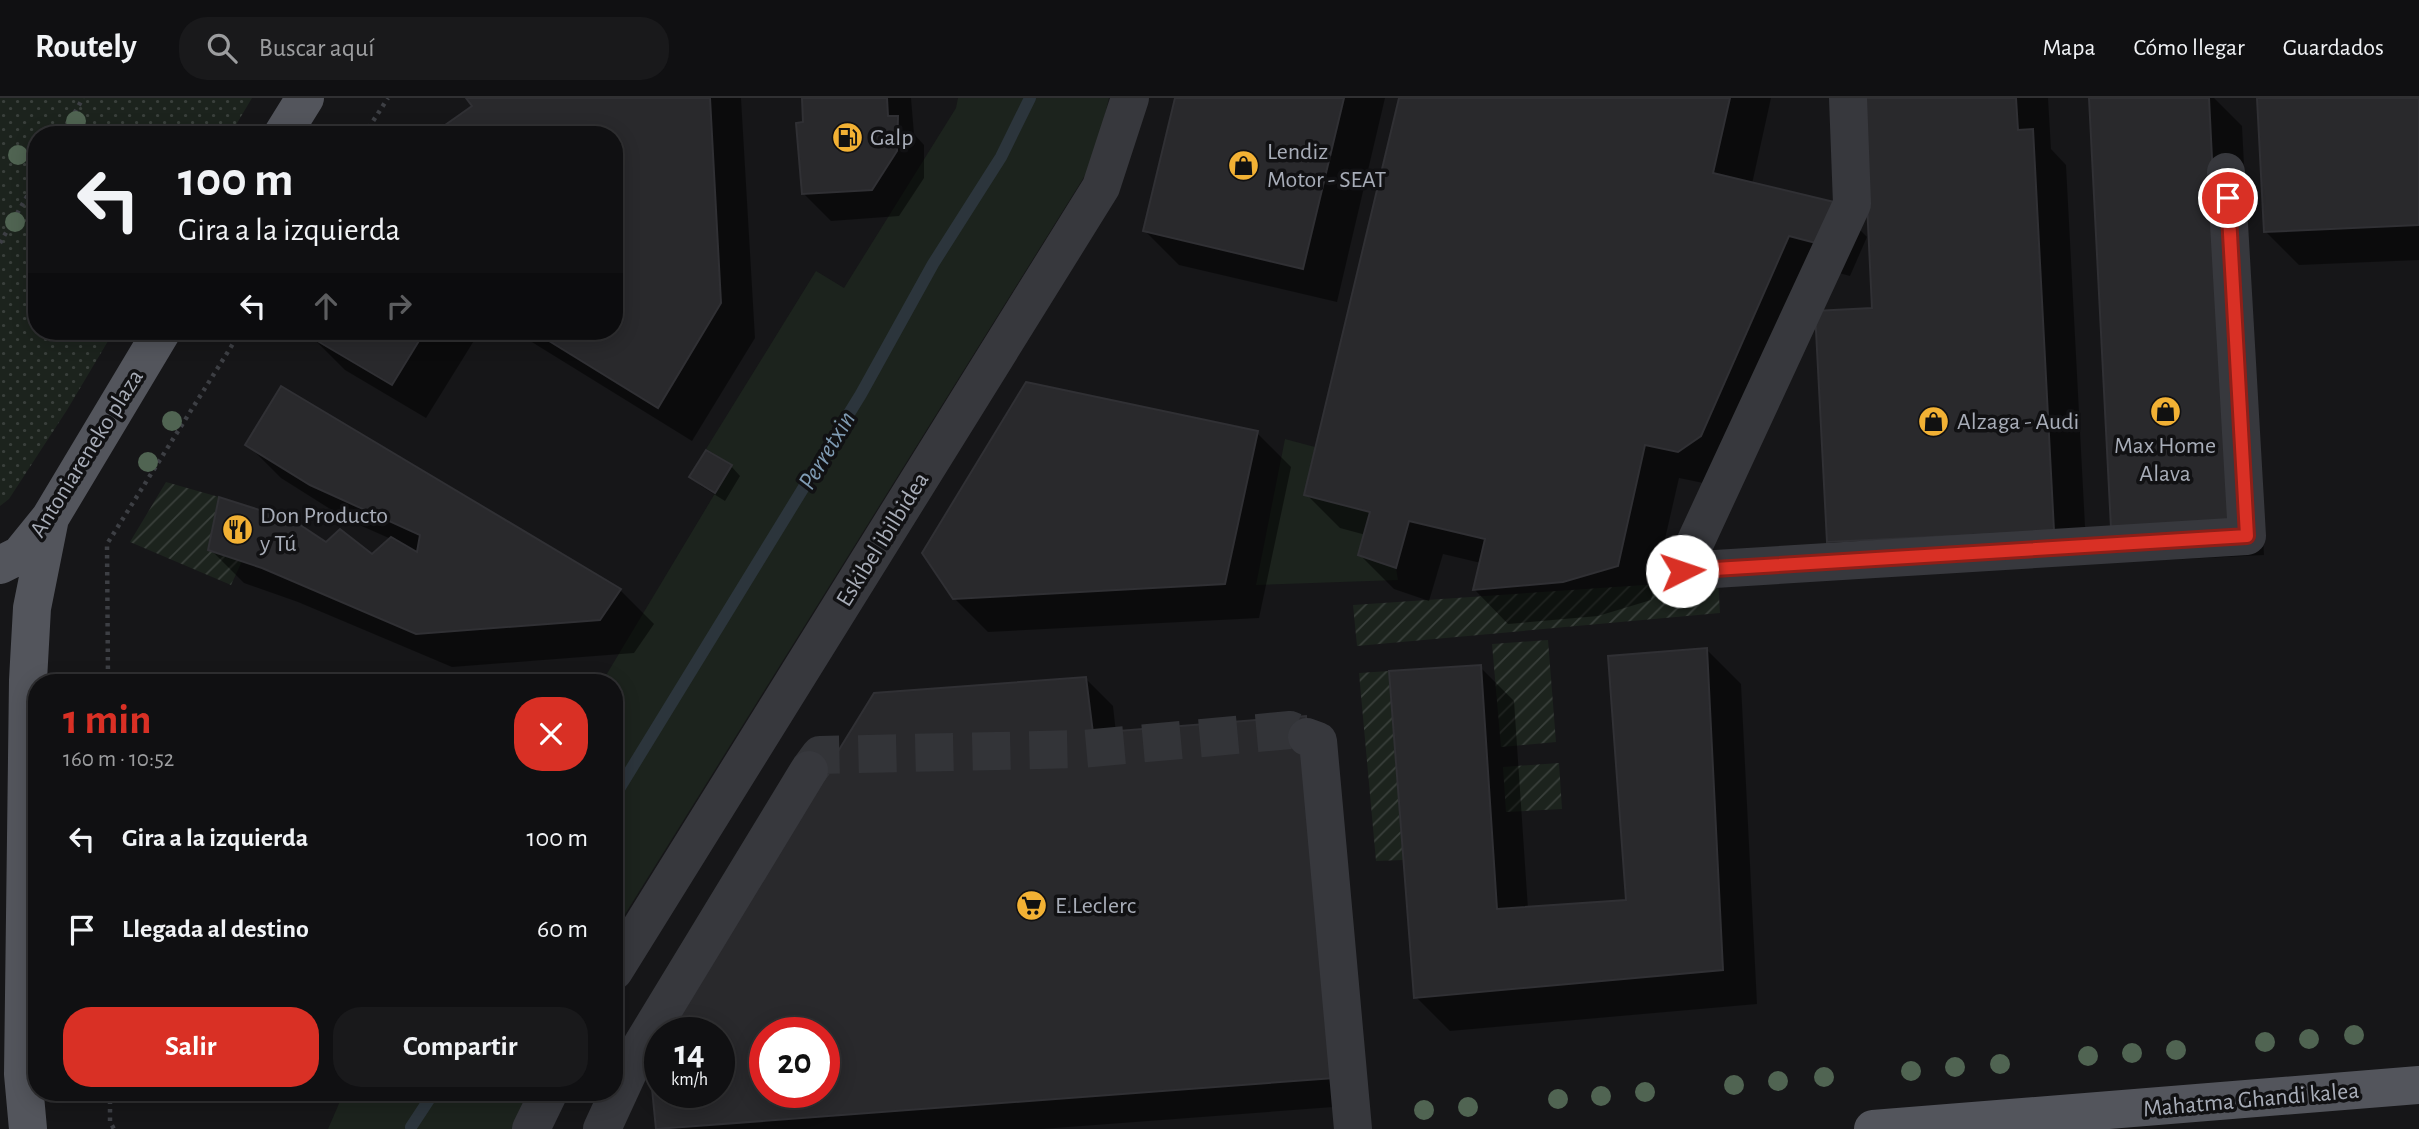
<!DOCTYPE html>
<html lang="es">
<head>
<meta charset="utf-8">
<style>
  body { margin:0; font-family:"Alegreya Sans",sans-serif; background:#19191b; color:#f1f3f6; height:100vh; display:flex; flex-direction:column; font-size:26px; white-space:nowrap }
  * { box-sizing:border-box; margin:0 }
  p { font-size:23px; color:#9c9d9f }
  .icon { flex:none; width:38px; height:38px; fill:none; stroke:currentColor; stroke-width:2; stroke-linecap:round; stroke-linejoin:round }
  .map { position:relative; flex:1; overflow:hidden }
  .drawer { position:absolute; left:28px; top:576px; width:595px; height:427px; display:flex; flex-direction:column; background:#101012; border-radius:28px; box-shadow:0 4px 18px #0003,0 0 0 2px #303032 }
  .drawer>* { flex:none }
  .top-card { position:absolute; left:28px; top:28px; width:595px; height:214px; border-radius:28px; box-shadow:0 4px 18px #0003,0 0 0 2px #303032; background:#101012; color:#f1f3f6; overflow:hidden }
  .speed { position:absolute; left:644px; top:919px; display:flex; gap:14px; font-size:35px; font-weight:700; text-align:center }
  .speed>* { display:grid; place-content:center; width:91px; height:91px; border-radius:50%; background:#101012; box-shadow:0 4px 18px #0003,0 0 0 2px #303032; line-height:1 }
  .speed small { font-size:18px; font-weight:400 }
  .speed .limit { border:10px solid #d22; background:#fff; color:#111 }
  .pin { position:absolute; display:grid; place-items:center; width:60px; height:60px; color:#fff; margin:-30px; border:4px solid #fff; border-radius:50%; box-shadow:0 2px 7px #0007 }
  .me { position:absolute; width:77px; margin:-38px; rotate:86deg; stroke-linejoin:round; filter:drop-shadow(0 0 5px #0008) }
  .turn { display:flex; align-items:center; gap:24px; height:147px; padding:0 35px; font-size:32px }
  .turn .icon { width:91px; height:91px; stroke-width:2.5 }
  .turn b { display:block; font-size:49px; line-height:60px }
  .lanes { display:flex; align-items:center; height:66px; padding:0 35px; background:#0003; justify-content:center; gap:35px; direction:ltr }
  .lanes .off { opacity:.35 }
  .round { display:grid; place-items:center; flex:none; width:74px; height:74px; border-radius:28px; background:#19191b }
  .headline { display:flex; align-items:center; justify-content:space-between; height:119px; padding:0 35px }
  h1 { font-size:42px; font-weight:600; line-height:52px; color:#d93025 }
  .button { display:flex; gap:14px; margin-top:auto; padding:14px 35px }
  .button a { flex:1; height:80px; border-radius:28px; background:#d93025; color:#fff; font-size:28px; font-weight:600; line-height:80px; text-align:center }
  .button a+a { background:#19191b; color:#f1f3f6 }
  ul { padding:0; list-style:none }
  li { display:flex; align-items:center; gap:21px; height:91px; padding:0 35px }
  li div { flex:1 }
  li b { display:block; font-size:26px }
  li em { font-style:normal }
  header { display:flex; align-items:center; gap:42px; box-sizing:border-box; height:98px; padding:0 35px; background:#101012; border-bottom:2px solid #303032 }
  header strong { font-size:33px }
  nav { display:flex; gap:38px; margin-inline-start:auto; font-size:24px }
  .search { width:490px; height:63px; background:#19191b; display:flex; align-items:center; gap:18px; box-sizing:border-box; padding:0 24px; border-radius:28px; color:#9c9d9f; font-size:26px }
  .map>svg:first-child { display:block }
  .grass { fill:#1c231d }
  .park { fill:url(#park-dots) }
  .garden { fill:url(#garden-furrows) }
  .shadow { fill:#0007; fill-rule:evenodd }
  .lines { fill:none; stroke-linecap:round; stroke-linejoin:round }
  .stream { stroke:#2c353c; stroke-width:12 }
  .building { fill:#29292c; stroke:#303034; stroke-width:2; fill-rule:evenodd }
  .minor-tunnel { stroke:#333438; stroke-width:38; stroke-dasharray:38 19; stroke-linecap:butt }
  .path { stroke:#3d3f44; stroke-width:4.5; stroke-dasharray:3.5 5; stroke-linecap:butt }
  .minor { stroke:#37383d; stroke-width:38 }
  .major { stroke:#53555c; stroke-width:38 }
  .tree { fill:#506452 }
  .route-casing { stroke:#8d1f18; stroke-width:18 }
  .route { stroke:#d93025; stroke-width:12 }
  .labels { text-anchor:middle; stroke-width:7; stroke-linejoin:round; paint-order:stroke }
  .poi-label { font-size:24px; fill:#a8adb8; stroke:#111113; text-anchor:start }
  .street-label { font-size:24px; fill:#a8adb8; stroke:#111113 }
  .water-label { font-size:26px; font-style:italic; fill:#7f9bb3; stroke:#111113 }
</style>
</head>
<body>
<header>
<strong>Routely</strong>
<div class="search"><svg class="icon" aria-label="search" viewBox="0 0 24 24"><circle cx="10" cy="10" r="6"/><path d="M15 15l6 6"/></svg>Buscar aquí</div>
<nav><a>Mapa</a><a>Cómo llegar</a><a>Guardados</a></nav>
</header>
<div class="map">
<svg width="2419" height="1031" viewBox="0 0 2419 1031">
  <defs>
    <pattern id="park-dots" width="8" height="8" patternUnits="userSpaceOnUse" patternTransform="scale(1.75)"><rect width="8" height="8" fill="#1c231d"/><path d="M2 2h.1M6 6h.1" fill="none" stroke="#3a403c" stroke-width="1.8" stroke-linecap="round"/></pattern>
    <pattern id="garden-furrows" width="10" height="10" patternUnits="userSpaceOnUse" patternTransform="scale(1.75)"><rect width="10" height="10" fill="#1c231d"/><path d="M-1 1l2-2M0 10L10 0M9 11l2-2" fill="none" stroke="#3a403c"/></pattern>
  </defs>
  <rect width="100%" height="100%" fill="#161618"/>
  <!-- grass -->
  <path class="grass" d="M958 0H1109L1094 63 614 834V584H602L732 367 706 351 816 173 844 190 956 10Z
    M1285 341 1315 349 1304 397 1370 414 1358 457 1396 470 1398 482 1256 487Z
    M344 994H527L512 1031H328Z"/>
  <!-- park -->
  <path class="park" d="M0 0H252L230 37H37V233H114L67 312 9 401 0 408Z"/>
  <!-- garden -->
  <path class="garden" d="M166 384 219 399 208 452 242 463 231 487 130 444Z
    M1718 482 1720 515 1357 548 1353 507Z
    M1548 542 1556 644 1501 649 1492 546Z
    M1389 573 1403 762 1376 763 1359 575Z
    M1559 665 1562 711 1506 714 1503 669Z"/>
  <!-- shadow -->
  <path class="shadow" d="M468 0H741L755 240 692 343 514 233H614V37L474 9Z
    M804 0H911L914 36 924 47V80L899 118 831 123 804 96Z
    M1177 0H1385L1337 204 1179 167 1145 133Z
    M1400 0H1771L1752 86 1833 105 1867 139 1850 178 1824 171 1713 387 1679 380 1651 502 1598 518 1508 526 1475 492 1481 465 1443 456 1429 503 1394 491 1360 457 1366 437 1340 430 1306 396Z
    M1863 0H2048L2051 51 2066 67 2087 466 1862 477 1828 443 1874 211Z
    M2091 0H2214L2242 28 2264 457 2146 463Z
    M2259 0H2419V162L2299 167 2265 133Z
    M314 233H480L426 320 345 272 311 238Z
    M1257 335 1291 369 1259 520 988 534 954 500Z
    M247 346 620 492 654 526 634 555 452 569 298 504 244 485 210 451 326 447 373 458 391 441 346 421 281 380Z
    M731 368 740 378 725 403 701 388 691 379Z
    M1707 552 1741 586 1757 906 1450 933 1416 899 1480 569 1514 603 1528 811 1628 804Z
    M1086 581 1113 608 1116 635 1360 1007 1042 1031H658L651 961 660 994H719V934H667ZM765 934H824V994H765Z"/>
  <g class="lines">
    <!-- stream -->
    <path class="stream" d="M614 699 861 296 933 166 1001 59 1030 0
      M411 1029 434 994"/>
  </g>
  <!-- building -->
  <path class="building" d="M466 0H710L721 205 658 310 533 233H614V37H431L472 8Z
    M802 0H887L888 18H898L897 53 872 92 802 96 796 25 803 24Z
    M1175 0H1344L1303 171 1143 133Z
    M1399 0H1730L1713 75 1834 104 1816 145 1789 138 1701 338 1678 354 1645 347 1618 468 1563 484 1473 492 1485 441 1409 423 1396 470 1358 457 1370 414 1304 397Z
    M1862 0H2016L2018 32 2033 31 2054 433 1827 444 1815 213 1872 210Z
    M2089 0H2209L2230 424 2111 430Z
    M2257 0H2419V127L2264 134Z
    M312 233H425L392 287 309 238Z
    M1026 284 1258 333 1225 486 953 501 922 455Z
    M281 288 621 491 600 522 416 536 262 470 208 452 219 399 294 423 326 444 340 431 372 456 391 439 417 454 420 437 310 387 245 347Z
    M706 352 732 367 715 395 689 379Z
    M1707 550 1723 872 1414 900 1389 573 1481 567 1497 811 1626 802 1608 558Z
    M1086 579 1093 635 1306 618 1334 980 656 1031 649 960 660 943V994H719V934H665L874 595ZM765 934H824V994H765Z"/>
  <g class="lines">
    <!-- minor-tunnel -->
    <path class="minor-tunnel" d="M809 672 820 657 1082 651 1290 632 1307 639"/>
    <!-- path -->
    <path class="path" d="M62 37 83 0
      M364 37 388 0
      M0 145 37 81
      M67 581H108L107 446 241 233
      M110 994V1024L114 1031"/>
    <!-- minor -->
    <path class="minor" d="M1848 0 1852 106 1682 473 2247 438 2226 74
      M1307 639 1318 643 1353 1031
      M614 873 1101 89 1130 0
      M531 1031 549 994
      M602 1031 637 955 809 672"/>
    <!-- major -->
    <path class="major" d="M282 37 305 0
      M0 467 20 457 50 420 162 233
      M28 1031 23 976 28 582 32 510 50 420
      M1873 1031 2419 987"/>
  </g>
  <!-- trees -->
  <g class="tree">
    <circle cx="76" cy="23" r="10"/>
    <circle cx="18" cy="57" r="10"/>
    <circle cx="15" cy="124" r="10"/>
    <circle cx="172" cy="323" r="10"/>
    <circle cx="148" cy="364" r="10"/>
    <circle cx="2354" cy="937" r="10"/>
    <circle cx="2309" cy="941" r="10"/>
    <circle cx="2265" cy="944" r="10"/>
    <circle cx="2176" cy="952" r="10"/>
    <circle cx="2132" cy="955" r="10"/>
    <circle cx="2088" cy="958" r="10"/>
    <circle cx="2000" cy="966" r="10"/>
    <circle cx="1955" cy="969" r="10"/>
    <circle cx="1911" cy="973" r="10"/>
    <circle cx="1824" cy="979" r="10"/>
    <circle cx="1778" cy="983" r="10"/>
    <circle cx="1734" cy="987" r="10"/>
    <circle cx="1645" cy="994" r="10"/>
    <circle cx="1601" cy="998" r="10"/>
    <circle cx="1558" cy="1001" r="10"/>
    <circle cx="1468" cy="1009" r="10"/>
    <circle cx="1424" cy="1012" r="10"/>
  </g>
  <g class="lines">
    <defs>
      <path id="route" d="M1682 473 2247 438 2228 100"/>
    </defs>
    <!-- route casing -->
    <use href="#route" class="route-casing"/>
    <!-- route -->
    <use href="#route" class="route"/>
  </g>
  <!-- icons -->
  <defs>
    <symbol id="fuel-disc" viewBox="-11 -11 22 22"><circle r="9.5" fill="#f2b134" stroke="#111113"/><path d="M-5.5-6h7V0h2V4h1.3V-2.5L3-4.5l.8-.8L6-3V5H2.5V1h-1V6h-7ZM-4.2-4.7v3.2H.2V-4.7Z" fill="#111"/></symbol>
    <symbol id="shop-disc" viewBox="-11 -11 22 22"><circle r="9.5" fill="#f2b134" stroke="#111113"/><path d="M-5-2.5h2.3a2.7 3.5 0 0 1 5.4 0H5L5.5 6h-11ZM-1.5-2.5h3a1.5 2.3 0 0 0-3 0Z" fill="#111"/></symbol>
    <symbol id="restaurant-disc" viewBox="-11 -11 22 22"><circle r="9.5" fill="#f2b134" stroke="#111113"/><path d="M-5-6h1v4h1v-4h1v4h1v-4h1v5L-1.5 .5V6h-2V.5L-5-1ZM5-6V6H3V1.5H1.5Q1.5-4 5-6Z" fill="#111"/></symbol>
    <symbol id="supermarket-disc" viewBox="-11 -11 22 22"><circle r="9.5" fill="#f2b134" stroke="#111113"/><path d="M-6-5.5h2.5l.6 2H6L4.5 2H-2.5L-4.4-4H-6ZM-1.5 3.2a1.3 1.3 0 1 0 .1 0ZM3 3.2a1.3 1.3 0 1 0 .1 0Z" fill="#111"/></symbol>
  </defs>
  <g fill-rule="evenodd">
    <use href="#fuel-disc" x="830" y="22" width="35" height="35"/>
    <use href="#shop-disc" x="1226" y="50" width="35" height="35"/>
    <use href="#shop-disc" x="2148" y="296" width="35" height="35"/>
    <use href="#shop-disc" x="1916" y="306" width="35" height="35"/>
    <use href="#restaurant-disc" x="220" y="414" width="35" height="35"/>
    <use href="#supermarket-disc" x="1014" y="790" width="35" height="35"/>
  </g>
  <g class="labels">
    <!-- poi labels -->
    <g class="poi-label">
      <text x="870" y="47">Galp</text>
      <text x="1267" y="61">Lendiz<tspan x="1267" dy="28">Motor - SEAT</tspan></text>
      <text x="1957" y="331">Alzaga - Audi</text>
      <text x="2165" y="355" text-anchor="middle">Max Home<tspan x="2165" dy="28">Alava</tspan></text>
      <text x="260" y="425">Don Producto<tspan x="260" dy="28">y Tú</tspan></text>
      <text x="1055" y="815">E.Leclerc</text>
    </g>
    <!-- street labels -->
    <g class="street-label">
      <text transform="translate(86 355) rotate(-58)" y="8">Antoniareneko plaza</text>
      <text transform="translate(882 441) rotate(-58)" y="8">Eskibel ibilbidea</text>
      <text transform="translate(2251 1001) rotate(-5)" y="8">Mahatma Ghandi kalea</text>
    </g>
    <!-- water labels -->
    <g class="water-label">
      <text transform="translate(826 352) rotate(-59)" y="9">Perretxin</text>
    </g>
  </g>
</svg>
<div class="speed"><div>14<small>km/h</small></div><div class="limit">20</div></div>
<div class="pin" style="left:2228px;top:100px;background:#d93025"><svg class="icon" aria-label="arrive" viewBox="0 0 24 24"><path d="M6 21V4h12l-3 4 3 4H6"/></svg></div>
<svg class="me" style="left:1682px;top:473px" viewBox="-20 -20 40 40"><circle r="19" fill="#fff"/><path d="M0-13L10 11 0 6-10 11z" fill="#d93025"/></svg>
<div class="top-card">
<div class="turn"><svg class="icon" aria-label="left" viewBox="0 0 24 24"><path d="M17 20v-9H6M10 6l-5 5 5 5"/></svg><div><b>100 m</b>Gira a la izquierda</div></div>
<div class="lanes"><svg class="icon" aria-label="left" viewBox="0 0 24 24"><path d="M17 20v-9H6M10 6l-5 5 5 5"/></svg><svg class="icon off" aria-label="ahead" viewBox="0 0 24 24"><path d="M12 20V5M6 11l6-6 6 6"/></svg><svg class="icon off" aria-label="right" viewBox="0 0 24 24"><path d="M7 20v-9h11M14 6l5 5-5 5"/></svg></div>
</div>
<section class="drawer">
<div class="headline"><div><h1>1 min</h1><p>160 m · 10:52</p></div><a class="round" style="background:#d93025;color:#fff"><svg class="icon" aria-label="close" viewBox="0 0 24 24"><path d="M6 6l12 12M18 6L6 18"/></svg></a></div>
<ul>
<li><svg class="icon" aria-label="left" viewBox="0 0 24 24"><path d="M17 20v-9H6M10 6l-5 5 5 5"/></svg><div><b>Gira a la izquierda</b></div><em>100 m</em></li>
<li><svg class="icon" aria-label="arrive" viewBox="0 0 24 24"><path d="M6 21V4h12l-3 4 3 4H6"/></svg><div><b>Llegada al destino</b></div><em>60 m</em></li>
</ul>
<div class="button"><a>Salir</a><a>Compartir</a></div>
</section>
</div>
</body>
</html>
